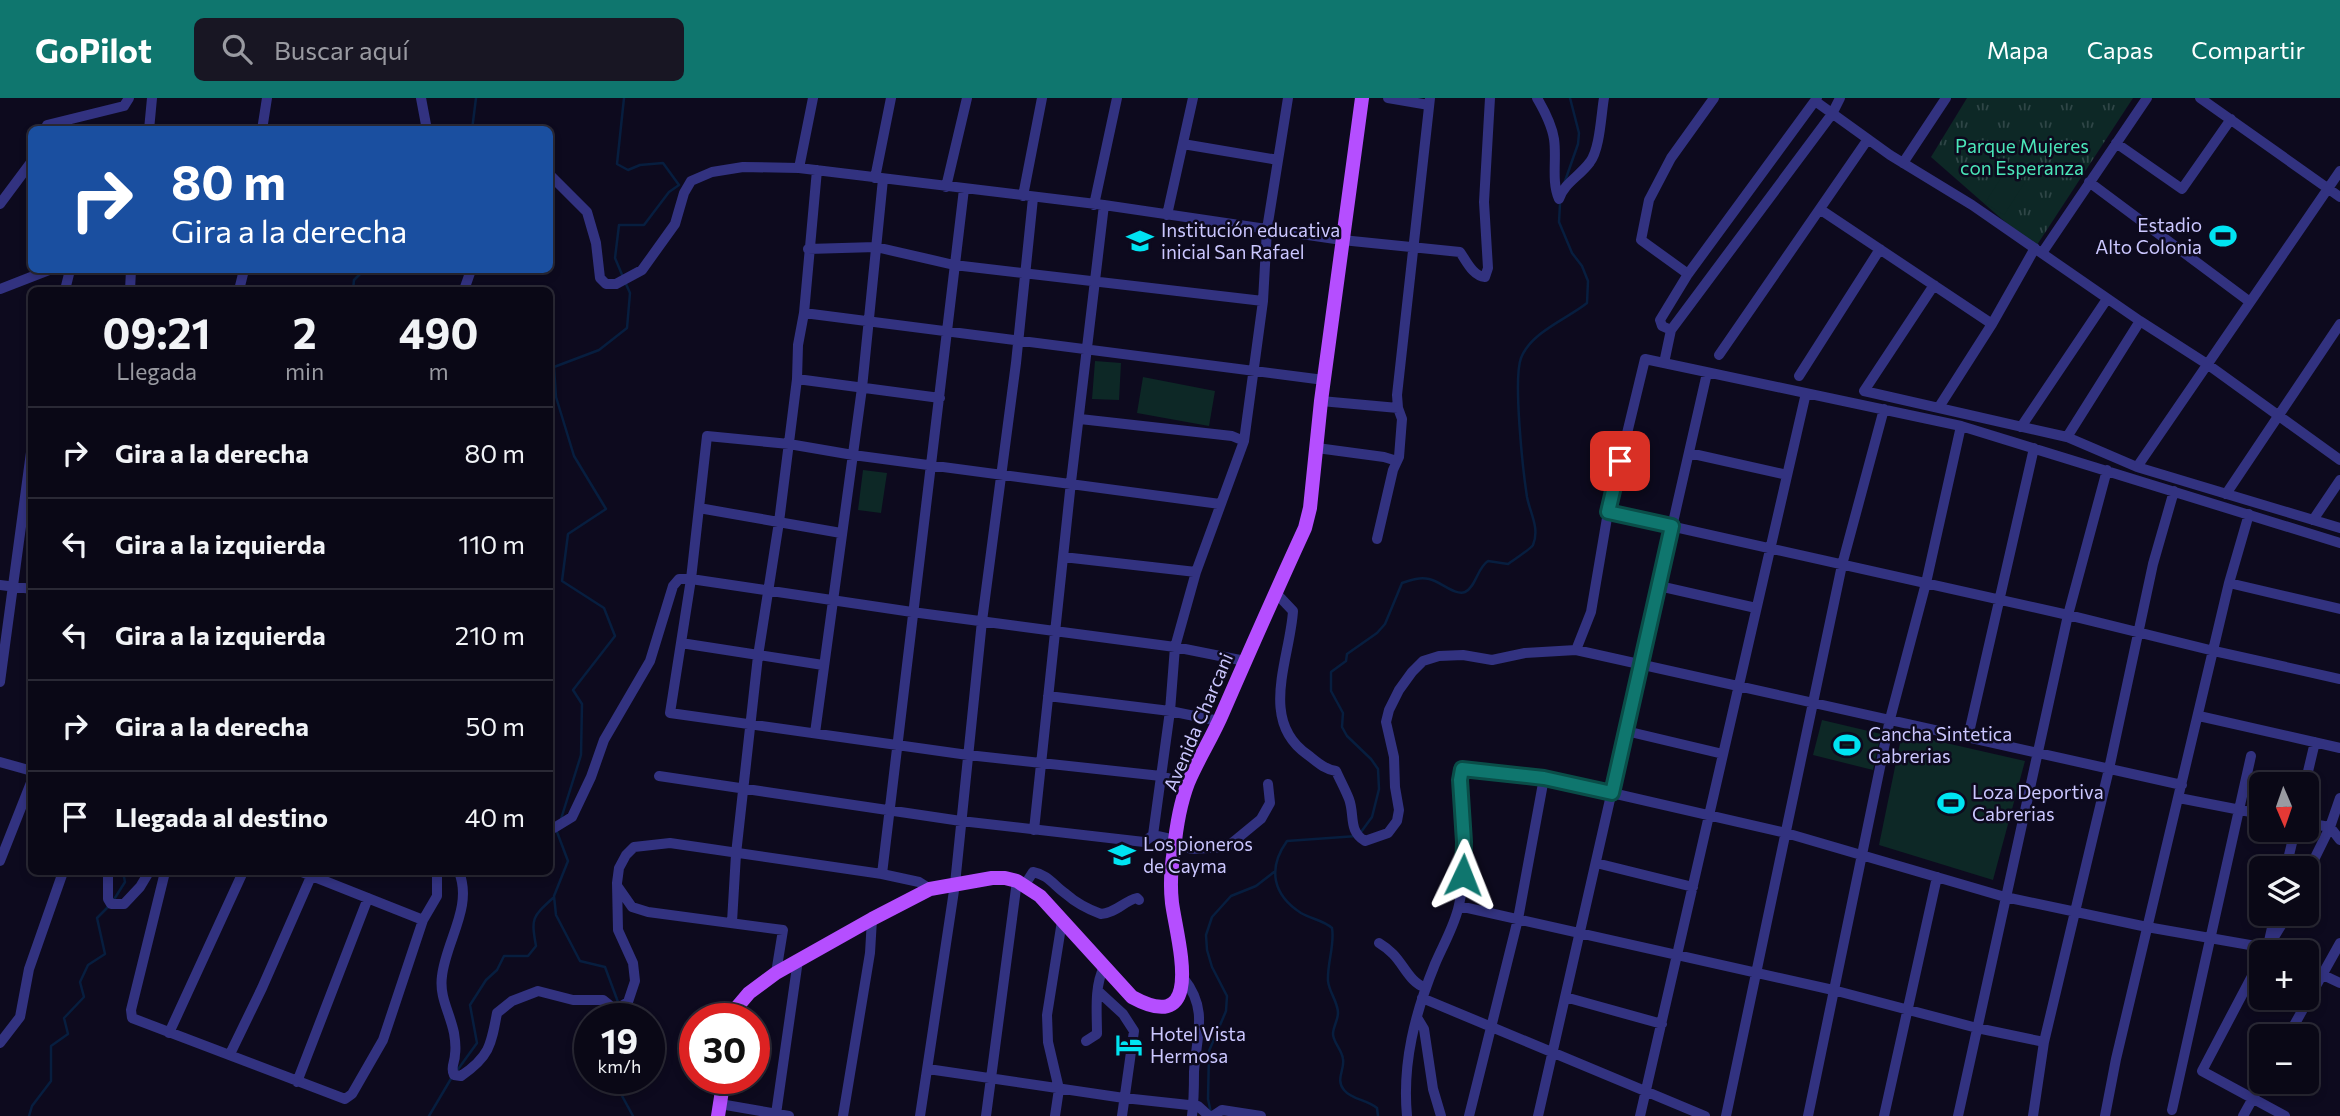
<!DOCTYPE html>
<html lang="es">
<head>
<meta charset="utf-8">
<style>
  body { margin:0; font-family:Commissioner,sans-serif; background:#181623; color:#f1f3f6; height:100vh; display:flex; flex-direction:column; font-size:26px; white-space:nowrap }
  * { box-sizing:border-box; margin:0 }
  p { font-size:23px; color:#999aa1 }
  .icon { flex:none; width:38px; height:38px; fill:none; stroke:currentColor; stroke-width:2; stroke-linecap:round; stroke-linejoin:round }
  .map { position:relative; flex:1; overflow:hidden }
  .details { position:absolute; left:28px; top:189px; width:525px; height:588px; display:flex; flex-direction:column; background:#0a0816; border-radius:10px; box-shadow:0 4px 10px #0003,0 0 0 2px #2a2935 }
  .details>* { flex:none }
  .top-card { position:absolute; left:28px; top:28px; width:525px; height:147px; border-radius:10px; box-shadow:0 4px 10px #0003,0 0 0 2px #2a2935; background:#1a4fa0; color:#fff; overflow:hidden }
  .needle { width:46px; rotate:178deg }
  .fabs { position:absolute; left:2249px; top:674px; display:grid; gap:14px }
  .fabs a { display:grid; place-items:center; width:70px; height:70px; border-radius:10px; background:#0a0816; box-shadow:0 4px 10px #0003,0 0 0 2px #2a2935; font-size:35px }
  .speed { position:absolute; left:574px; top:905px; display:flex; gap:14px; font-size:35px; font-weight:700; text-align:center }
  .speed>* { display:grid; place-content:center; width:91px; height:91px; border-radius:50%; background:#0a0816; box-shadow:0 4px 10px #0003,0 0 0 2px #2a2935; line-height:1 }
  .speed small { font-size:18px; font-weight:400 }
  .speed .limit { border:10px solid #d22; background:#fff; color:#111 }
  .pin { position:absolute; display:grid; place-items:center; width:60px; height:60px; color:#fff; margin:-30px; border-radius:14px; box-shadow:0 4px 10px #0006 }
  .me { position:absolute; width:77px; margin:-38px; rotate:2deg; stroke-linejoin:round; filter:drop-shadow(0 0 5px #0008) }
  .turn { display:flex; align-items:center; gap:24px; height:147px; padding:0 28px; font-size:32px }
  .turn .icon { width:91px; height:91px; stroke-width:2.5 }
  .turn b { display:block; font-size:49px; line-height:60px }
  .eta { display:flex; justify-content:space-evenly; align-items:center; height:119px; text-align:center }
  .eta b { font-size:42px; font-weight:700; line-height:49px }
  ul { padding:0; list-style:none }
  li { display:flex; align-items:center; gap:21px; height:91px; padding:0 28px; border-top:2px solid #2a2935 }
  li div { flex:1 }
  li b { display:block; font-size:26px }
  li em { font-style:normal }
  header { display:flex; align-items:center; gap:42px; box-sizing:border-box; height:98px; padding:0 35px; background:#0f766e; color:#fff }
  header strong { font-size:33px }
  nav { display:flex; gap:38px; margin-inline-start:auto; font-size:24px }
  .search { width:490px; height:63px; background:#181623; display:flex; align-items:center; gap:18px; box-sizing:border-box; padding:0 24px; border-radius:10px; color:#999aa1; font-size:26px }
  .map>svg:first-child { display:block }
  .park { fill:url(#park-tufts) }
  .pitch { fill:#0d2826 }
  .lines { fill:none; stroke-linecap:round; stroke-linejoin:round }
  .stream { stroke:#071e3f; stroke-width:2.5 }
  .minor { stroke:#323280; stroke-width:10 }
  .major { stroke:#b54eff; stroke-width:14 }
  .route-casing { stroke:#0a4d48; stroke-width:18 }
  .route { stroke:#0f766e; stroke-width:12 }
  .labels { text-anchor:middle; stroke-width:5; stroke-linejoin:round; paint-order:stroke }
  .park-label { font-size:19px; fill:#4be6b9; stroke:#0d0a1e }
  .poi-label { font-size:19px; fill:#cbc7ff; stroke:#0d0a1e; text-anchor:start }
  .street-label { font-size:19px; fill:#cbc7ff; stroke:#0d0a1e }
</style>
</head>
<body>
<header>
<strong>GoPilot</strong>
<div class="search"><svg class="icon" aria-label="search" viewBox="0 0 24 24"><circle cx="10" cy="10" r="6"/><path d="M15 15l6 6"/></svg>Buscar aquí</div>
<nav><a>Mapa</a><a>Capas</a><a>Compartir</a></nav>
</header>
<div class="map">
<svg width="2340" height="1018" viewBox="0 0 2340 1018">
  <defs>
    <pattern id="park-tufts" width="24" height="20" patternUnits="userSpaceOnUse" patternTransform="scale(1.75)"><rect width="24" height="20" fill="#0d2826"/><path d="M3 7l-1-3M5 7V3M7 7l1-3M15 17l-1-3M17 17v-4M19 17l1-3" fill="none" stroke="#2f4647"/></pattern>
  </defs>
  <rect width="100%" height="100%" fill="#0d0a1e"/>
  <!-- park -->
  <path class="park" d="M1967 0H2133L2035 150 1931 59Z"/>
  <!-- pitch -->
  <path class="pitch" d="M2006 72 2025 84 2004 117 1985 105Z
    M1095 263 1121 265 1119 302 1092 301Z
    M1143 279 1215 293 1209 328 1137 315Z
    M863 372 887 375 881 415 858 412Z
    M1822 622 1881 636 1873 672 1813 657Z
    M1902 635 2025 663 1993 782 1879 747Z"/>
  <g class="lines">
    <!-- stream -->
    <path class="stream" d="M472 32 476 0
      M1564 86 1578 46 1579 35 1570 0
      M623 179 615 160 619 127H644L669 94 679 87 663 65 640 67 628 72 617 66 624 0
      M353 192 354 182 364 172
      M561 721 581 657 582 606 573 592 615 538 604 510 562 483 568 436 606 411 574 358 556 299 554 269 599 252 627 230 630 195 626 186
      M557 734 568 763 554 798 556 817 580 863 605 869 618 904
      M1361 734 1372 719 1379 691 1378 671 1371 661 1347 638 1342 629 1343 615 1331 593V574L1346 563 1347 556 1377 535 1385 526 1402 485C1411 482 1419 479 1429 481 1440 483 1455 498 1465 494 1476 489 1477 470 1488 463L1508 466C1513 462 1531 451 1533 447 1540 430 1530 415 1527 399 1523 373 1513 281 1521 260 1531 234 1567 221 1587 205L1588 183 1582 168 1572 155 1559 124 1560 106
      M1357 738 1287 743C1267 771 1273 797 1301 815 1311 821 1323 822 1332 830 1335 847 1327 865 1328 883 1329 894 1338 904 1338 915 1338 922 1333 929 1333 936 1333 944 1342 952 1343 961 1345 972 1335 981 1344 992 1352 1002 1366 1001 1377 1010L1378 1018
      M113 803 125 784 123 774
      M621 910 624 920
      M456 974 477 945 470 907 486 882 497 872 504 858H528L536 848C531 820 532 819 553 800
      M623 980 615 985 633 1018
      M1211 1015 1208 1001 1209 953 1226 913 1227 898 1212 869 1207 852 1206 837 1212 819 1231 798 1256 788 1274 774
      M29 1018 32 1008 51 983V948L68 936 64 920 84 899 80 884 88 867 105 856 97 820 109 808
      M429 1018 452 979"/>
    <!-- minor -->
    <path class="minor" d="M421 0 427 32
      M1388 0 1429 7
      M1537 0C1544 12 1552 28 1554 41 1557 61 1551 83 1559 101 1564 85 1580 78 1590 64 1600 51 1601 17 1604 0
      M2200 0 2340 99
      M1815 3 1890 57 1972 107 2140 223 2207 266 2340 362
      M45 32 47 27 124 8 129 0
      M149 32 152 0
      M262 32 267 0
      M2116 45 2182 91 2231 21
      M1183 46 1278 62
      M1903 65 1946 0
      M799 70 813 0
      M550 77 587 114 596 145 600 180 606 186H616L642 172 675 126 684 95 691 83 712 74 743 69 799 70 1104 107 1342 142 1460 154C1467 164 1473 178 1485 179L1488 170 1484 104 1490 0
      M875 80 891 0
      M2089 84 2250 204
      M946 89 967 0
      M1023 98 1042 0
      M0 106 32 63
      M1094 107 1117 0
      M1821 112 1992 226
      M1167 117 1193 0
      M808 151 876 149 954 167 1263 203
      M2042 155 2147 0
      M1688 176 1641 142 1649 102 1671 60 1714 0
      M1934 187 1864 293 2067 339 2137 369 2340 430
      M0 191 49 172
      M65 192 70 172
      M130 192 131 172
      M239 192 244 172
      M464 192 471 172
      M804 215 1324 282
      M1671 232 1662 228 1660 222 1688 176 1817 0
      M1719 257 1868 41
      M1664 265 1671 232 1832 16 1840 0
      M1799 278 1880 151
      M797 281 940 300
      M1321 303 1398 310
      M1939 309 1992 226 2035 150
      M1080 321 1232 338 1244 343
      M2021 329 2107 201
      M2067 339 2140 223
      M1317 350 1384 359 1397 363
      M1689 355 1787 377
      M2137 369 2340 73
      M2226 396 2340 226
      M699 410 841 435
      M1608 414 2068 517 2214 553 2340 581
      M2313 422 2340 382
      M1377 441 1393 372 1399 359 1402 321 1398 310 1397 297 1430 0
      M1063 459 1196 474
      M2229 485 2340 511
      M0 487 32 491
      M1659 488 1756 510
      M1275 494 1293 513C1290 561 1258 623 1308 657 1317 664 1324 671 1336 673 1340 682 1345 691 1349 701 1355 717 1348 733 1365 743L1388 735 1397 723 1399 712 1395 689 1394 659 1386 624 1389 612 1399 592 1412 574 1423 563 1439 558 1463 557 1492 562 1525 555 1576 552 2182 687
      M681 545 823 567
      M1576 552 1591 514 1608 414 1645 261 1961 328 2340 445
      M0 584 32 347
      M1048 598 1170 613 1219 623
      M2199 618 2340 650
      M1626 633 1723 656
      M815 635 862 290 883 81
      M1968 639 2034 350
      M0 664 32 673
      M659 678 961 723 1144 744 1153 737 1170 613 1175 549 1196 474 1244 343 1263 203 1267 131 1288 0
      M1188 686 1161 678 968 657 670 615 691 481 707 338 789 346 853 357 1220 406
      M2305 686 2315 644
      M2179 700 2261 716
      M2306 725 2330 729 2340 742
      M550 730H554L572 719 591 679 604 642 650 563 673 488 679 481H691L912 514 1175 549 1245 563
      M1034 732 1071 384 1104 107
      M1153 737 1175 742 1191 751 1227 749 1261 721 1270 705 1268 686
      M0 763 32 682
      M1596 765 1693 789
      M2286 770 2295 732
      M108 774V801L111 806H124L140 789 149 774
      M165 774 131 912 132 920 345 1001 352 996 383 942 423 822 437 798V774
      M302 774 423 822
      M459 774C473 809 446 843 442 878 439 899 450 915 454 935 455 941 456 950 455 956 455 965 450 969 454 977L461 978C489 959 491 948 497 915L512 903 538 893 573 902H603L613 910 620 909 628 904 635 883 633 865 618 832 617 785 619 770 626 757 634 749 670 745 882 776 919 784 930 791
      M882 776 964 91
      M2306 778 2330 729 2340 700
      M1024 788 1033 774C1049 777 1054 788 1066 796 1075 804 1090 812 1101 816 1116 815 1124 803 1137 800L1139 802
      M618 789 632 809 648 814 783 832 776 875
      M1459 808 1833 892 1977 930 2044 944
      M732 824 736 756 758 558 779 424 797 281 798 247 804 215 817 72
      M2269 843 2275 816
      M1379 845C1384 848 1389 852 1393 856 1404 867 1410 885 1426 890
      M2265 854 2288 816
      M2261 861 2202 973 2285 1018
      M2306 869 2340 885
      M1184 881C1209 912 1196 939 1194 974 1194 989 1194 1003 1192 1018
      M1098 893 1123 916 1134 933 1122 1018
      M1565 899 1662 926
      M1422 900 1705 1018
      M1418 921 1424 931 1433 991 1441 1018
      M169 935 243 774
      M2288 938 2340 845
      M1086 943 1097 936C1097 914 1094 889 1104 869
      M0 945 20 919 29 871 63 774
      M230 956 262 890 313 774
      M928 971 1124 1000 1198 1008 1209 1018
      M297 984 368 800
      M720 1006 789 1018
      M2172 1012 2251 658
      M776 1016 798 862
      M843 1018 870 855 872 821
      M920 1018 955 786 982 523 1016 265 1033 100
      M986 1018 1017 783
      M1055 1018 1059 991 1048 944 1047 917 1062 823
      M1213 1018 1222 1012 1261 1018
      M1407 1018C1402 965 1415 915 1435 866 1443 847 1455 827 1459 807 1469 764 1460 721 1460 678L1463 671 1544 680 1612 695 1786 735 2005 799 2147 829 2267 850 2276 854
      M1469 1018 1518 821 1544 680
      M1538 1018 1707 275
      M1640 1018 1806 295
      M1726 1018 1842 467 1884 311
      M1808 1018 1890 621 1926 485 1961 328
      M1884 1018 1937 779
      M1958 1018 2068 517 2107 372
      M2033 1018 2044 944 2109 671 2153 466 2174 393
      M2105 1018 2116 961 2229 485 2249 416
      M2243 1018 2262 984"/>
    <!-- major -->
    <path class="major" d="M733 920 738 908 749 895 776 875 872 821 930 791 992 780H1005L1017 783 1040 798 1132 899C1207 940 1177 842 1172 805 1170 788 1171 770 1174 752 1176 731 1180 706 1188 685 1198 661 1213 638 1223 614 1250 552 1277 491 1305 430L1310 410 1321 303 1362 0
      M718 1018 724 980"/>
  </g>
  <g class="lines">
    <defs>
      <path id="route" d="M1463 777 1464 744 1460 682 1462 671 1544 680 1612 695 1672 428 1608 414 1620 363"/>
    </defs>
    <!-- route casing -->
    <use href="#route" class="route-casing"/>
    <!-- route -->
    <use href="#route" class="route"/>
  </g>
  <!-- icons -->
  <defs>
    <symbol id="stadium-bare" viewBox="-9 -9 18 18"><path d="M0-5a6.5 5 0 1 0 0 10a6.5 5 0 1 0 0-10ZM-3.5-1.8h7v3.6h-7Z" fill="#00e4f2" stroke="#0d0a1e" stroke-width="2.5" paint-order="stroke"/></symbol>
    <symbol id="school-bare" viewBox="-9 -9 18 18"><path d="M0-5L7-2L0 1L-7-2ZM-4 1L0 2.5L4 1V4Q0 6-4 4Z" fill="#00e4f2" stroke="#0d0a1e" stroke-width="2.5" paint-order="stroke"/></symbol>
    <symbol id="hotel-bare" viewBox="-9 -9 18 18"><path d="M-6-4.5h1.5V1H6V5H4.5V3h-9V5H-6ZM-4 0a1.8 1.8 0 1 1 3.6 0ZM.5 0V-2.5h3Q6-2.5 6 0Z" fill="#00e4f2" stroke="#0d0a1e" stroke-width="2.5" paint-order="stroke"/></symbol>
  </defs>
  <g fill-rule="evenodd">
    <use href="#stadium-bare" x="2204" y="119" width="38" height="38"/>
    <use href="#school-bare" x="1121" y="124" width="38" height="38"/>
    <use href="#stadium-bare" x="1828" y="628" width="38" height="38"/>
    <use href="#stadium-bare" x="1932" y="686" width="38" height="38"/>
    <use href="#school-bare" x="1103" y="738" width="38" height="38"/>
    <use href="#hotel-bare" x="1110" y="928" width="38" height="38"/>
  </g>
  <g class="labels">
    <!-- park labels -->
    <g class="park-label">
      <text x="2022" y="55">Parque Mujeres<tspan x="2022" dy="22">con Esperanza</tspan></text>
    </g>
    <!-- poi labels -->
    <g class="poi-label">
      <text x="2202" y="134" text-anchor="end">Estadio<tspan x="2202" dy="22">Alto Colonia</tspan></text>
      <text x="1161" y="139">Institución educativa<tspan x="1161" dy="22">inicial San Rafael</tspan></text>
      <text x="1868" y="643">Cancha Sintetica<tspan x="1868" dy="22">Cabrerias</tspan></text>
      <text x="1972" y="701">Loza Deportiva<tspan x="1972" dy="22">Cabrerias</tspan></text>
      <text x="1143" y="753">Los pioneros<tspan x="1143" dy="22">de Cayma</tspan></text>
      <text x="1150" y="943">Hotel Vista<tspan x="1150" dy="22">Hermosa</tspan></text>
    </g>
    <!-- street labels -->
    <g class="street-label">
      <text transform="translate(1198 624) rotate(-67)" y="7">Avenida Charcani</text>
    </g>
  </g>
</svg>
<div class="fabs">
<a><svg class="needle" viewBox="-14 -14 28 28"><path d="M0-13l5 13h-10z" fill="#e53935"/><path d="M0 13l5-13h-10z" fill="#999aa1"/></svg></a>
<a><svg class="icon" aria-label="layers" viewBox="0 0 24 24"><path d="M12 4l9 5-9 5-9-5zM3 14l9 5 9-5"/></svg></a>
<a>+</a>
<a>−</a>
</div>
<div class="speed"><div>19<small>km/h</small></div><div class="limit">30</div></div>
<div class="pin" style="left:1620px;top:363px;background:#d93025"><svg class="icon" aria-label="arrive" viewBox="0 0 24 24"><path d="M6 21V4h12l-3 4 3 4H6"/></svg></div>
<svg class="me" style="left:1463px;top:777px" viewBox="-20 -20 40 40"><path d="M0-17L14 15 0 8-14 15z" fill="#0f766e" stroke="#fff" stroke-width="4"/></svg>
<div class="top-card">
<div class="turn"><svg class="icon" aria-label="right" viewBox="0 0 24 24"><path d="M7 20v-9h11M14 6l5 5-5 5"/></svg><div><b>80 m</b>Gira a la derecha</div></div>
</div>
<section class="details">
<div class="eta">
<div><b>09:21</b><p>Llegada</p></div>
<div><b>2</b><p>min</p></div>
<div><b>490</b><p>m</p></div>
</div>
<ul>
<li><svg class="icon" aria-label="right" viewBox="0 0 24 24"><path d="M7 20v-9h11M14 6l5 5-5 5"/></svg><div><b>Gira a la derecha</b></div><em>80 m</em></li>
<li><svg class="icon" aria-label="left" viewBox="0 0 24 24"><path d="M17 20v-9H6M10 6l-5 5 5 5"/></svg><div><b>Gira a la izquierda</b></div><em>110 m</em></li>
<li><svg class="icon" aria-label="left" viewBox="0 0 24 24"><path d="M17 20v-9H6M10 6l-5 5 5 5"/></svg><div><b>Gira a la izquierda</b></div><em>210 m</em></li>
<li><svg class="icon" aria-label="right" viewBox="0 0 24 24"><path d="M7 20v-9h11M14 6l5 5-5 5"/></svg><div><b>Gira a la derecha</b></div><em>50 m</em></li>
<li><svg class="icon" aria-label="arrive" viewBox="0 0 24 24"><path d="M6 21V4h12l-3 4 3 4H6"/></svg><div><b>Llegada al destino</b></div><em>40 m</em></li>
</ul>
</section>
</div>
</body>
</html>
